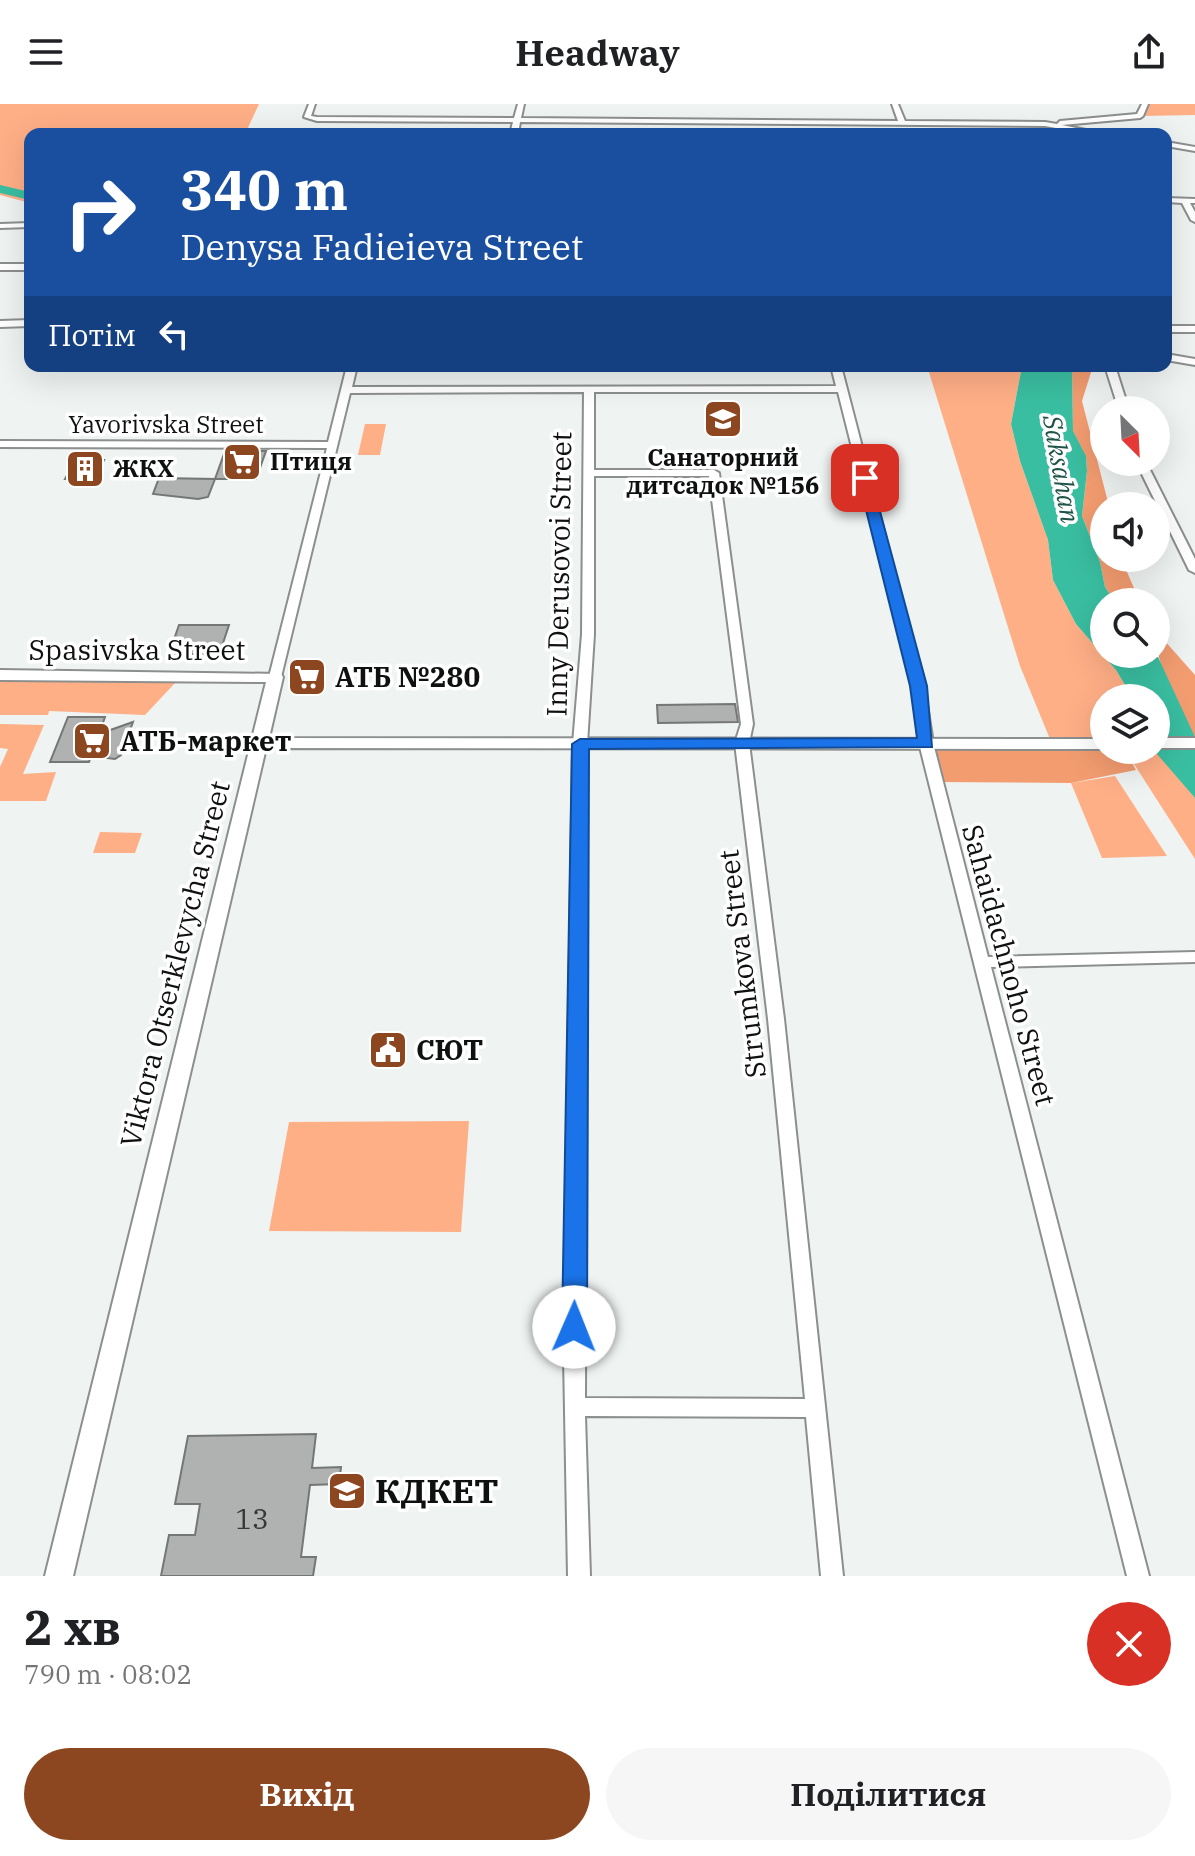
<!DOCTYPE html>
<html lang="uk">
<head>
<meta charset="utf-8">
<style>
  body { margin:0; font-family:"IBM Plex Serif",serif; background:#f6f6f6; color:#202124; height:100vh; display:flex; flex-direction:column; font-size:30px; white-space:nowrap }
  * { box-sizing:border-box; margin:0 }
  p { font-size:26px; color:#757577 }
  .icon { flex:none; width:44px; height:44px; fill:none; stroke:currentColor; stroke-width:2; stroke-linecap:round; stroke-linejoin:round }
  .map { position:relative; height:1472px; overflow:hidden }
  .sheet { display:flex; flex-direction:column; background:#fff; flex:1 }
  .sheet>* { flex:none }
  .guide { position:absolute; left:24px; top:24px; width:1148px; height:244px; border-radius:16px; box-shadow:0 8px 32px #0002; background:#1a4fa0; color:#fff; overflow:hidden }
  .needle { width:52px; rotate:156deg }
  .buttons { position:absolute; left:1090px; top:292px; display:grid; gap:16px }
  .buttons a { display:grid; place-items:center; width:80px; height:80px; border-radius:50%; background:#fff; box-shadow:0 8px 32px #0002; font-size:40px }
  .pin { position:absolute; display:grid; place-items:center; width:68px; height:68px; color:#fff; margin:-34px; border-radius:16px; box-shadow:0 4px 12px #0006 }
  .me { position:absolute; width:88px; margin:-44px; rotate:1deg; stroke-linejoin:round; filter:drop-shadow(0 0 6px #0008) }
  .turn { display:flex; align-items:center; gap:28px; height:168px; padding:0 24px; font-size:36px }
  .turn .icon { width:104px; height:104px; stroke-width:2.5 }
  .turn b { display:block; font-size:56px; line-height:68px }
  .then { display:flex; align-items:center; height:76px; padding:0 24px; background:#0003; gap:16px; font-size:30px }
  .round { display:grid; place-items:center; flex:none; width:84px; height:84px; border-radius:42px; background:#f6f6f6 }
  .headline { display:flex; align-items:center; justify-content:space-between; height:136px; padding:0 24px }
  h1 { font-size:48px; font-weight:700; line-height:60px }
  .button { display:flex; gap:16px; margin-top:auto; padding:16px 24px }
  .button a { flex:1; height:92px; border-radius:48px; background:#8d4720; color:#fff; font-size:32px; font-weight:700; line-height:92px; text-align:center }
  .button a+a { background:#f6f6f6; color:#202124 }
  header { display:flex; justify-content:space-between; align-items:center; height:104px; padding:0 24px; background:#fff; font-size:36px; font-weight:700 }
  .map>svg:first-child { display:block }
  .green { fill:#ffaf86 }
  .forest { fill:#f39c70 }
  .water { fill:#3abea1 }
  .lines { fill:none; stroke-linecap:round; stroke-linejoin:round }
  .river { fill:#3abea1; fill-rule:evenodd }
  .building { fill:#afb2b1; stroke:#747776; stroke-width:2 }
  .minor-casing { stroke:#8c8f8e; stroke-width:4 }
  .tertiary-casing { stroke:#8c8f8e; stroke-width:4 }
  .minor { fill:#fff; fill-rule:evenodd }
  .tertiary { fill:#fff; fill-rule:evenodd }
  .route { fill:#1a73e8; stroke:#114b97; stroke-width:2 }
  .labels { text-anchor:middle; stroke-width:7; stroke-linejoin:round; paint-order:stroke }
  .far-street-label { font-size:24px; fill:#0f1010; stroke:#fff }
  .far-poi-label { font-size:24px; font-weight:bold; fill:#0f1010; stroke:#fff; text-anchor:start }
  .far-water-label { font-size:26px; font-style:italic; fill:#1f5448; stroke:#fff }
  .street-label { font-size:28px; fill:#0f1010; stroke:#fff }
  .poi-label { font-size:28px; font-weight:bold; fill:#0f1010; stroke:#fff; text-anchor:start }
  .near-number-label { font-size:28px; fill:#373838 }
  .near-poi-label { font-size:34px; font-weight:bold; fill:#0f1010; stroke:#fff; text-anchor:start }
</style>
</head>
<body>
<header><svg class="icon" aria-label="menu" viewBox="0 0 24 24"><path d="M4 6h16M4 12h16M4 18h16"/></svg>Headway<svg class="icon" aria-label="share" viewBox="0 0 24 24"><path d="M12 15V3M7 8l5-5 5 5M5 13v7h14v-7"/></svg></header>
<div class="map">
<svg width="1195" height="1472" viewBox="0 0 1195 1472">
  <rect width="100%" height="100%" fill="#eff3f2"/>
  <!-- green -->
  <path class="green" d="M0 0H259L245 30H30V99L0 91Z
    M1145 0H1195V11L1140 12Z
    M927 262H1022L1011 320 1020 357 1048 436 1053 476 1076 520 1116 566 1133 594H1104V640H1052L1020 562Z
    M365 320H386L380 351H358Z
    M0 578H176L145 611 49 607 48 611H0Z
    M0 620 44 621 23 670 56 668 46 697H0V663L8 645 0 644Z
    M1125 646H1156L1195 694V755Z
    M1115 672 1167 752 1102 754 1071 679Z
    M100 728 142 729 135 749H93Z
    M469 1017 461 1128 269 1127 289 1018Z"/>
  <!-- forest -->
  <path class="forest" d="M1072 262H1093L1082 297 1109 402H1104V454H1121L1140 498H1115L1105 483 1100 458 1082 412 1087 367 1086 353 1073 327Z
    M1156 527 1195 571V633C1176 601 1156 564 1156 527Z
    M926 639 1104 640V646H1125L1136 666 1071 679 935 678Z"/>
  <!-- water -->
  <path class="water" d="M1022 262H1072L1073 327 1086 352 1087 367 1082 412 1100 458 1105 483 1115 498H1104V550L1158 553 1195 633V694L1157 650 1156 594H1133L1116 566 1076 520 1053 476 1048 436 1020 357 1011 320Z"/>
  <g class="lines">
    <!-- river -->
    <path class="river" d="M0 81 30 88V96L0 89Z"/>
  </g>
  <!-- building -->
  <path class="building" d="M225 347H266L256 375H215Z
    M75 356H104L95 375H65Z
    M159 374 215 375 208 393 198 395 153 390Z
    M179 521H229L222 542H208L205 550H169Z
    M735 600 738 618 658 619 657 601Z
    M68 613H105L99 630 133 618 121 651 115 655 91 652 89 658H50Z
    M316 1330 312 1364 341 1363 339 1380 310 1381 301 1453H316L313 1472H161L169 1431H195L200 1400H175L188 1332Z"/>
  <g class="lines">
    <defs>
      <path id="minor" d="M309 0H315L311 12 317 13 514 14 518 0H524L521 14 898 17 892 0H898L905 17 1045 18 1057 20 1060 17 1137 10 1142 0H1148L1143 12 1140 14 1062 21 1105 30H1089L1045 22 520 18 518 30H510L513 18 317 17 304 13Z
        M1166 38 1195 43V47L1166 42Z
        M1166 94 1195 95V99H1190L1195 108V118L1191 116 1182 99 1166 98Z
        M30 119V123L0 124V120Z
        M0 160H30V166H0Z
        M30 216V222L0 223V217Z
        M1166 222H1195V228H1166Z
        M1166 250 1195 255V261L1166 256Z
        M347 262H357L352 283 836 282 831 262H841L924 582 933 639 988 853 1195 848V858L991 863 1149 1472H1127L919 639 912 582 838 288H594V366H714L719 369 753 620 749 639 784 915 843 1472H821L806 1313 585 1312 590 1472H568L564 1252 573 640 582 530 584 288 350 289 281 573 275 577 269 573 327 344 0 343V337L328 338ZM594 372H709L741 620 735 639 768 915 805 1295 585 1294 587 640 594 530Z
        M1105 262H1115L1129 306H1119Z
        M1136 358H1146L1195 455V469L1189 466Z"/>
      <path id="tertiary" d="M0 566 281 570 283 573 269 634 1104 635V645L266 644 73 1472H45L266 578 0 576Z
        M1156 634H1195V644H1156Z"/>
    </defs>
    <!-- minor casing -->
    <use href="#minor" class="minor-casing"/>
    <!-- tertiary casing -->
    <use href="#tertiary" class="tertiary-casing"/>
    <!-- minor -->
    <use href="#minor" class="minor"/>
    <!-- tertiary -->
    <use href="#tertiary" class="tertiary"/>
  </g>
  <!-- route -->
  <path class="route" d="M865 370 871 374 927 582 932 643 589 645 587 1223 583 1230 574 1233 566 1230 562 1223 572 640 580 635 917 634 910 582 858 374Z"/>
  <!-- icons -->
  <defs>
    <symbol id="school-square" viewBox="-11 -11 22 22"><rect x="-9" y="-9" width="18" height="18" rx="4" fill="#8d4720" stroke="#fff"/><path d="M0-5L7-2L0 1L-7-2ZM-4 1L0 2.5L4 1V4Q0 6-4 4Z" fill="#fff"/></symbol>
    <symbol id="supermarket-square" viewBox="-11 -11 22 22"><rect x="-9" y="-9" width="18" height="18" rx="4" fill="#8d4720" stroke="#fff"/><path d="M-6-5.5h2.5l.6 2H6L4.5 2H-2.5L-4.4-4H-6ZM-1.5 3.2a1.3 1.3 0 1 0 .1 0ZM3 3.2a1.3 1.3 0 1 0 .1 0Z" fill="#fff"/></symbol>
    <symbol id="building-square" viewBox="-11 -11 22 22"><rect x="-9" y="-9" width="18" height="18" rx="4" fill="#8d4720" stroke="#fff"/><path d="M-4-6H4V6H1V3H-1V6H-4ZM-2.5-4.3h1.7v1.8h-1.7ZM.8-4.3h1.7v1.8H.8ZM-2.5-1h1.7V.8h-1.7ZM.8-1h1.7V.8H.8Z" fill="#fff"/></symbol>
    <symbol id="civic-square" viewBox="-11 -11 22 22"><rect x="-9" y="-9" width="18" height="18" rx="4" fill="#8d4720" stroke="#fff"/><path d="M-.6-6.5H3V-4.5H.6V-3L4-1V1h2V6H-6V1h2V-1L-.6-3ZM-1.2 2.5V6h2.4V2.5Z" fill="#fff"/></symbol>
    <symbol id="university-square" viewBox="-11 -11 22 22"><rect x="-9" y="-9" width="18" height="18" rx="4" fill="#8d4720" stroke="#fff"/><path d="M0-5L7-2L0 1L-7-2ZM-4 1L0 2.5L4 1V4Q0 6-4 4Z" fill="#fff"/></symbol>
  </defs>
  <g fill-rule="evenodd">
    <use href="#school-square" x="701" y="293" width="44" height="44"/>
    <use href="#supermarket-square" x="220" y="336" width="44" height="44"/>
    <use href="#building-square" x="63" y="343" width="44" height="44"/>
    <use href="#supermarket-square" x="285" y="551" width="44" height="44"/>
    <use href="#supermarket-square" x="70" y="615" width="44" height="44"/>
    <use href="#civic-square" x="366" y="924" width="44" height="44"/>
    <use href="#university-square" x="325" y="1365" width="44" height="44"/>
  </g>
  <g class="labels">
    <!-- far-street labels -->
    <g class="far-street-label">
      <text x="166" y="329">Yavorivska Street</text>
    </g>
    <!-- far-poi labels -->
    <g class="far-poi-label">
      <text x="723" y="362" text-anchor="middle">Санаторний<tspan x="723" dy="28">дитсадок №156</tspan></text>
      <text x="270" y="366">Птиця</text>
      <text x="113" y="373">ЖКХ</text>
    </g>
    <!-- far-water labels -->
    <g class="far-water-label">
      <text transform="translate(1061 365) rotate(80)" y="9">Saksahan</text>
    </g>
    <!-- street labels -->
    <g class="street-label">
      <text transform="translate(559 470) rotate(-89)" y="10">Inny Derusovoi Street</text>
      <text x="137" y="556">Spasivska Street</text>
      <text transform="translate(175 860) rotate(-76)" y="10">Viktora Otserklevycha Street</text>
      <text transform="translate(742 860) rotate(-97)" y="10">Strumkova Street</text>
      <text transform="translate(1009 861) rotate(75)" y="10">Sahaidachnoho Street</text>
    </g>
    <!-- poi labels -->
    <g class="poi-label">
      <text x="335" y="583">АТБ №280</text>
      <text x="120" y="647">АТБ-маркет</text>
      <text x="416" y="956">СЮТ</text>
    </g>
    <!-- near-number labels -->
    <g class="near-number-label">
      <text x="252" y="1425">13</text>
    </g>
    <!-- near-poi labels -->
    <g class="near-poi-label">
      <text x="375" y="1399">КДКЕТ</text>
    </g>
  </g>
</svg>
<div class="buttons">
<a><svg class="needle" viewBox="-14 -14 28 28"><path d="M0-13l5 13h-10z" fill="#e53935"/><path d="M0 13l5-13h-10z" fill="#757577"/></svg></a>
<a><svg class="icon" aria-label="sound" viewBox="0 0 24 24"><path d="M4 9h4l5-4v14l-5-4H4zM17 9q2 3 0 6"/></svg></a>
<a><svg class="icon" aria-label="search" viewBox="0 0 24 24"><circle cx="10" cy="10" r="6"/><path d="M15 15l6 6"/></svg></a>
<a><svg class="icon" aria-label="layers" viewBox="0 0 24 24"><path d="M12 4l9 5-9 5-9-5zM3 14l9 5 9-5"/></svg></a>
</div>
<div class="pin" style="left:865px;top:374px;background:#d93025"><svg class="icon" aria-label="arrive" viewBox="0 0 24 24"><path d="M6 21V4h12l-3 4 3 4H6"/></svg></div>
<svg class="me" style="left:574px;top:1223px" viewBox="-20 -20 40 40"><circle r="19" fill="#fff"/><path d="M0-13L10 11 0 6-10 11z" fill="#1a73e8"/></svg>
<div class="guide">
<div class="turn"><svg class="icon" aria-label="right" viewBox="0 0 24 24"><path d="M7 20v-9h11M14 6l5 5-5 5"/></svg><div><b>340 m</b>Denysa Fadieieva Street</div></div>
<div class="then">Потім<svg class="icon" aria-label="left" viewBox="0 0 24 24"><path d="M17 20v-9H6M10 6l-5 5 5 5"/></svg></div>
</div>
</div>
<section class="sheet">
<div class="headline"><div><h1>2 хв</h1><p>790 m · 08:02</p></div><a class="round" style="background:#d93025;color:#fff"><svg class="icon" aria-label="close" viewBox="0 0 24 24"><path d="M6 6l12 12M18 6L6 18"/></svg></a></div>
<div class="button"><a>Вихід</a><a>Поділитися</a></div>
</section>
</body>
</html>
